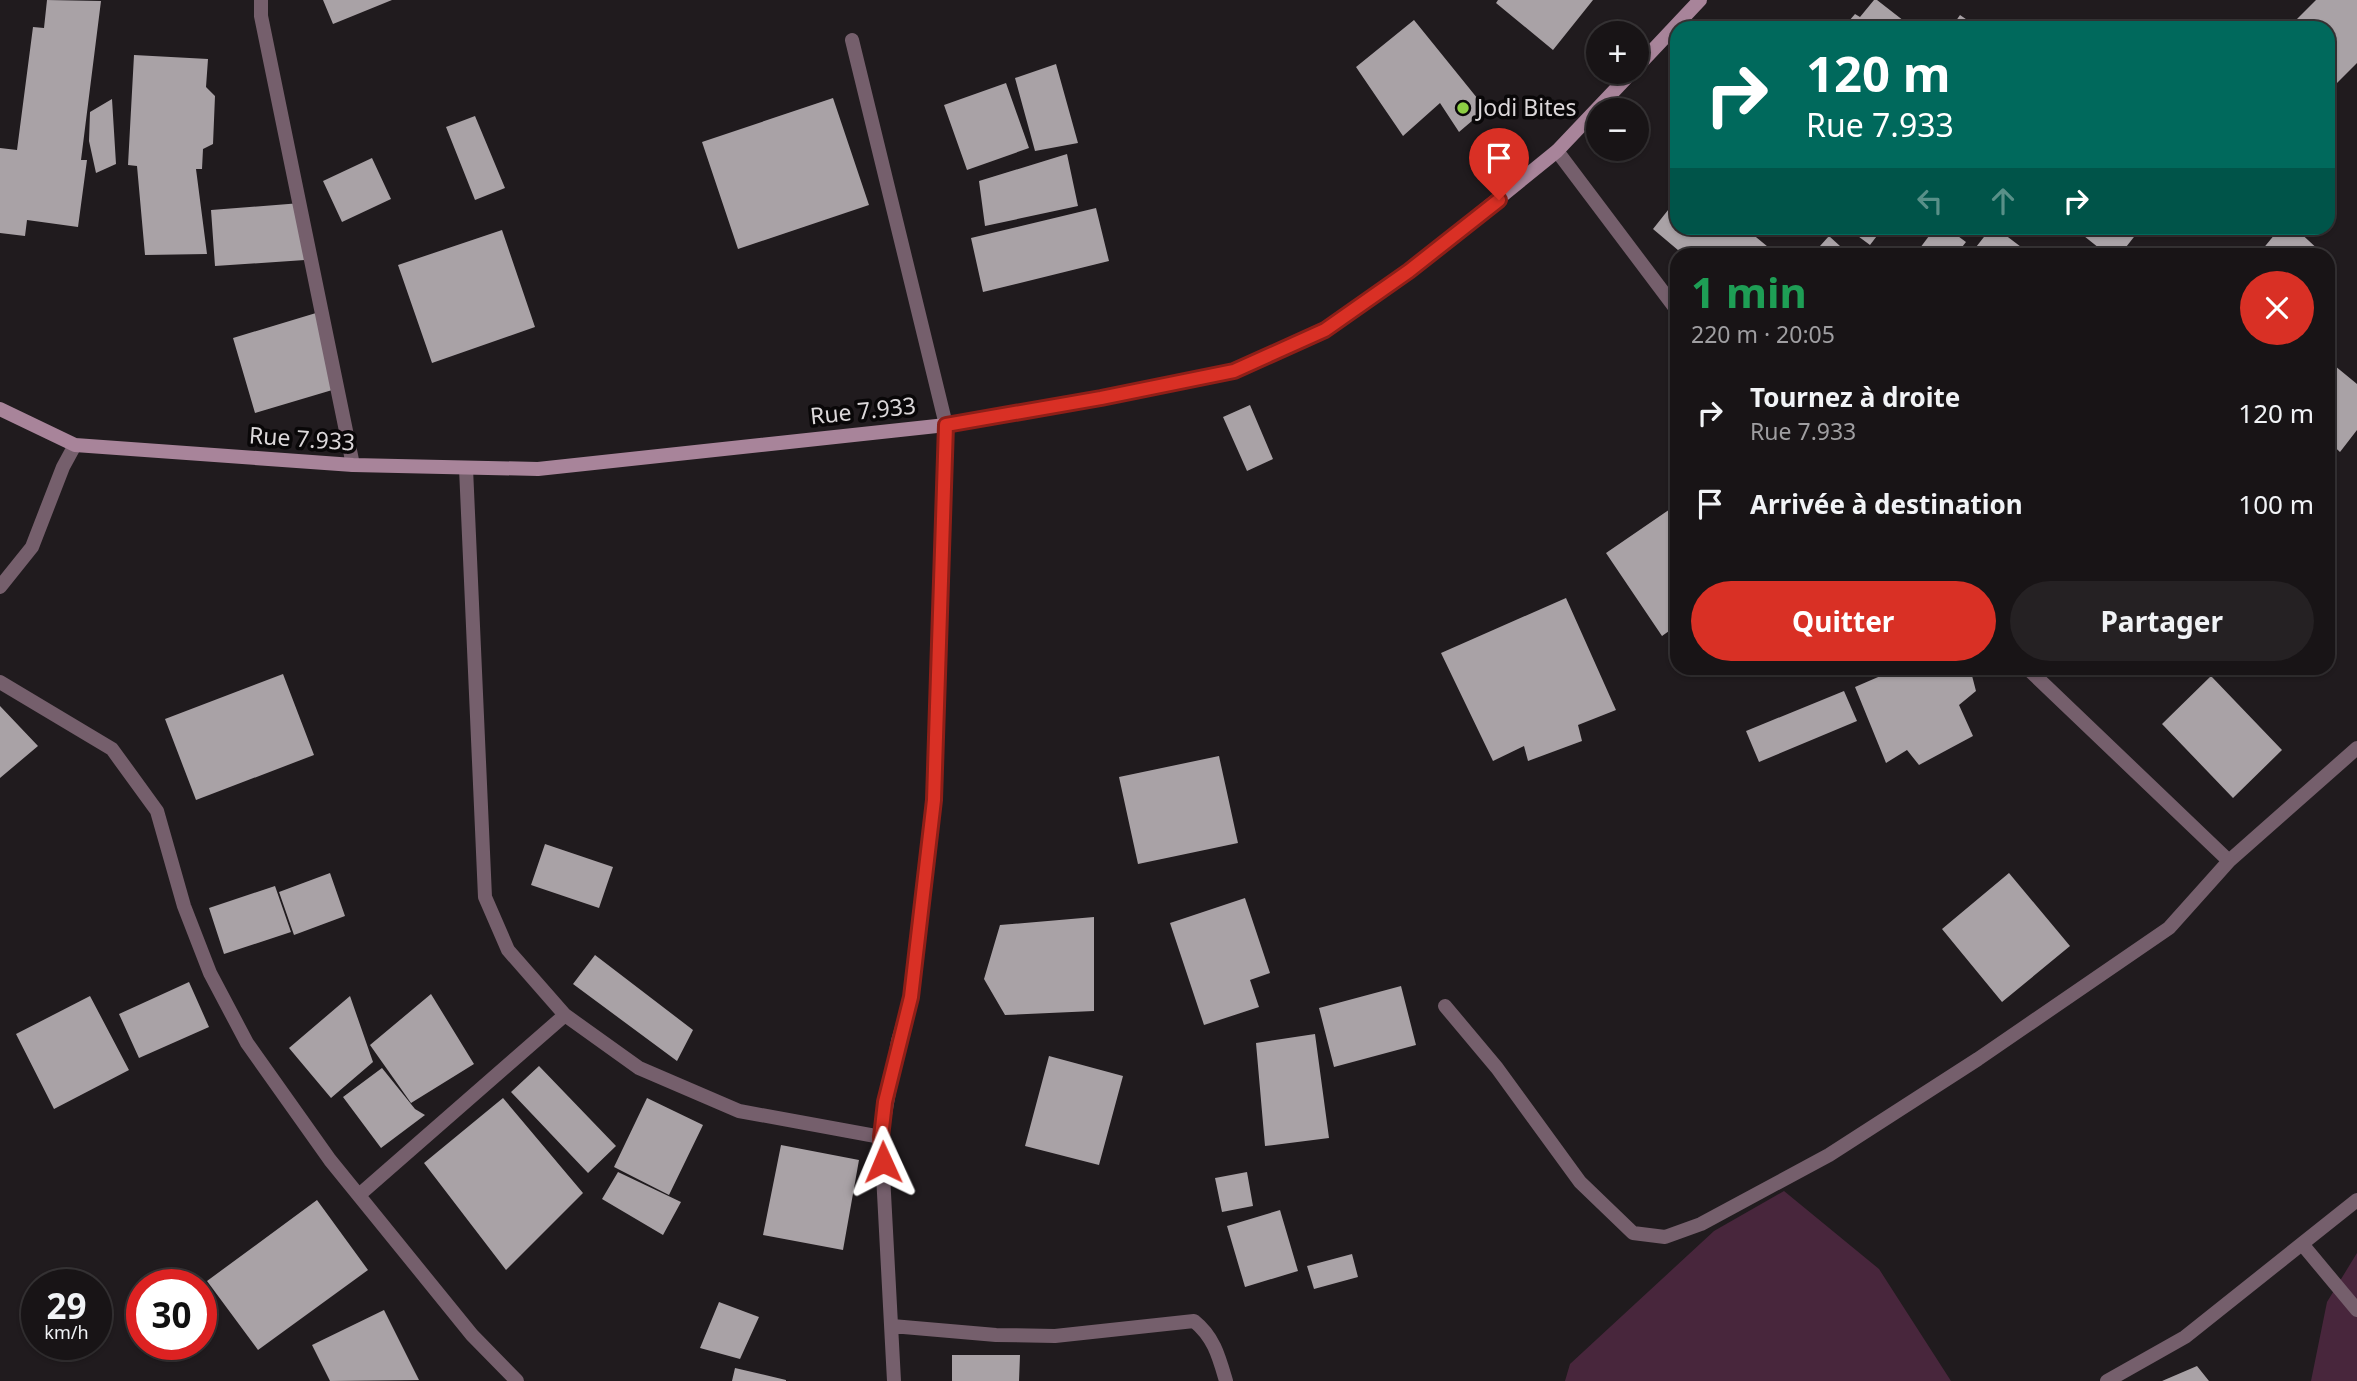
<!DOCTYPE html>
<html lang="fr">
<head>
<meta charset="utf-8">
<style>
  body { margin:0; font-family:"Noto Sans",sans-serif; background:#252123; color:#f1f3f6; height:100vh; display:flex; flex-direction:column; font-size:26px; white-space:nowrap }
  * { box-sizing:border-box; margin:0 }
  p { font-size:23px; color:#9f9ea1 }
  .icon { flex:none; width:38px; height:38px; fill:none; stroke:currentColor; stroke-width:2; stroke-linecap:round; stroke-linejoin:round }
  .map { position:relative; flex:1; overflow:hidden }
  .drawer { position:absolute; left:1670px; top:248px; width:665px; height:427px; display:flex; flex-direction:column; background:#181416; border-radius:21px; box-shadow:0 2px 5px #0004,0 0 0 2px #363335 }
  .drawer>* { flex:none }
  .banner { position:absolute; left:1670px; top:21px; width:665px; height:214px; border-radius:21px; box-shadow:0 2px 5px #0004,0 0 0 2px #363335; background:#00695c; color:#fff; overflow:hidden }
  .buttons { position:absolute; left:1586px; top:21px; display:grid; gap:14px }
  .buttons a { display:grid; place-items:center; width:63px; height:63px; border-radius:50%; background:#181416; box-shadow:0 2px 5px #0004,0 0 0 2px #363335; font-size:35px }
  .speed { position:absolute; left:21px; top:1269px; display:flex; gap:14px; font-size:35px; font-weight:700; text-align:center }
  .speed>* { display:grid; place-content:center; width:91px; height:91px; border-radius:50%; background:#181416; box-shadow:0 2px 5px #0004,0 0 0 2px #363335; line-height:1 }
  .speed small { font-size:18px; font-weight:400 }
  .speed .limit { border:10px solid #d22; background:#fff; color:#111 }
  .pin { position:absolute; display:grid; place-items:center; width:60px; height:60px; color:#fff; margin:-72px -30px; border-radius:50% 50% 50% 0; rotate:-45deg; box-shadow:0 0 7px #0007 }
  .pin .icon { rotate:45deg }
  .me { position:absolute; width:77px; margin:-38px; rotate:359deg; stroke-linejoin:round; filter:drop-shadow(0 0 5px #0008) }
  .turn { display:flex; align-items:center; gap:24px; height:147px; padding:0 21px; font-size:32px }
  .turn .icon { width:91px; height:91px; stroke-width:2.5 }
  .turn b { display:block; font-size:49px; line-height:60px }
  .lanes { display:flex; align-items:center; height:66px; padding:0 21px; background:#0003; justify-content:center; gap:35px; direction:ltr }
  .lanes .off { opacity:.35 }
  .round { display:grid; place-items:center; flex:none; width:74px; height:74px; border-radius:37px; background:#252123 }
  .headline { display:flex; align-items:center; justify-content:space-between; height:119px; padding:0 21px }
  h1 { font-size:42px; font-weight:700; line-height:52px; color:#1e9e55 }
  .cta { display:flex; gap:14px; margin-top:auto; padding:14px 21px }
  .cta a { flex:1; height:80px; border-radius:42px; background:#d93025; color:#fff; font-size:28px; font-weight:700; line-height:80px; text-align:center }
  .cta a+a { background:#252123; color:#f1f3f6 }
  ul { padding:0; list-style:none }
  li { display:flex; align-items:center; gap:21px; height:91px; padding:0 21px }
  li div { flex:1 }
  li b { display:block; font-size:26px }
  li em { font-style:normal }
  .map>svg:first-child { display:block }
  .green { fill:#48263c }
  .building { fill:#a9a2a6 }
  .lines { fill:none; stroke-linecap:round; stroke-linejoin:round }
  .street { stroke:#755f6c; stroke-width:14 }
  .secondary { stroke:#a8849a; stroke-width:14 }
  .route-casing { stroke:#8d1f18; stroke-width:18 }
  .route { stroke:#d93025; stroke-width:12 }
  .poi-dot { fill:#8dce44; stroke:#090708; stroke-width:2.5 }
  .labels { text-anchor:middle; stroke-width:7; stroke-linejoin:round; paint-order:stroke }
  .poi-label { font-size:23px; fill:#dcd8da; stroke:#090708; text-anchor:start }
  .street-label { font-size:23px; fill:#dcd8da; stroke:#090708 }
</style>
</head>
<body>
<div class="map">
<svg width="2357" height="1381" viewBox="0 0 2357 1381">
  <rect width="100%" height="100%" fill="#201b1e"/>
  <!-- green -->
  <path class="green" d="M1784 1191 1879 1269 1951 1381H1565L1570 1364 1714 1231Z
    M2357 1253V1381H2311L2327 1302Z"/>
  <!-- building -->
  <path class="building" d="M47 0 101 1 81 160H87L78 227 27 220 25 236 0 233V148L17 150 33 27 44 28Z
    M323 0H392L333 24Z
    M1498 0H1593L1553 50 1496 3Z
    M1874 0H1877L1913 28H1843L1855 14 1860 17Z
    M2316 0H2357V63L2328 92V28H2288Z
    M1960 15 1979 28H1951Z
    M1414 20 1486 109 1459 132 1440 103 1403 136 1356 67Z
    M134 55 208 59 206 87 215 96 213 144 203 149 202 169H196L207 254 145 255 137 166 128 165Z
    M1056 64 1078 143 1035 151 1015 78Z
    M1006 83 1029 148 967 170 944 105Z
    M833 98 869 205 738 249 702 142Z
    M112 99 116 164 96 173 89 141 90 112Z
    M475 116 505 188 475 200 446 127Z
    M1067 154 1078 206 985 226 979 181Z
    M372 158 391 199 342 222 323 181Z
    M1676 200V228H1745L1779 256H1685L1653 229Z
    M301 203 305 260 215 266 211 210Z
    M1096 208 1109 261 983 292 971 238Z
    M1847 228H1883L1870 245Z
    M1935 228H1947L1966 242 1955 256H1914Z
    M1991 228H1996L2033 256H1969Z
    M2074 228H2141L2119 256H2109Z
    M2280 228H2295L2322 253 2319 256H2257Z
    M502 230 535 327 432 363 398 265Z
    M1829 236 1851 256H1811Z
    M316 313 339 388 255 413 233 338Z
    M2329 361 2357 384V430L2340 452 2328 441Z
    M1250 405 1273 459 1247 471 1223 417Z
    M1676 505V626L1662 636 1606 553Z
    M1566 598 1616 710 1578 725 1582 741 1528 761 1524 746 1493 761 1441 653Z
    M1899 668H1970L1976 691 1959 705 1973 736 1919 765 1907 750 1886 763 1855 687Z
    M283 674 314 755 196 800 165 719Z
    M2211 676 2282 750 2233 798 2162 724Z
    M1844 691 1857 721 1759 762 1746 731Z
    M0 706 38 746 0 778Z
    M1219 756 1238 843 1138 864 1119 777Z
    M545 844 613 867 599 908 531 885Z
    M330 873 345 916 294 935 279 892Z
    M2009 873 2070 946 2002 1002 1942 929Z
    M275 886 291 932 224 954 209 908Z
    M1245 898 1270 973 1250 980 1259 1007 1204 1025 1170 923Z
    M1094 917V1011L1005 1015 984 979 1000 925Z
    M595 955 693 1030 677 1061 573 984Z
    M189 982 209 1027 139 1058 119 1014Z
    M1401 986 1416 1045 1334 1067 1319 1008Z
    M431 994 474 1064 411 1103 370 1045Z
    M90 996 129 1070 54 1109 16 1034Z
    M350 996 373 1062 331 1098 289 1048Z
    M1315 1034 1329 1138 1265 1146 1256 1043Z
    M1049 1056 1123 1076 1099 1165 1025 1146Z
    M539 1066 616 1146 588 1173 511 1092Z
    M382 1068 415 1109 425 1115 381 1148 343 1097Z
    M503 1098 583 1193 506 1270 424 1163Z
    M647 1098 703 1125 669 1195 614 1167Z
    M781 1145 859 1160 843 1250 763 1235Z
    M618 1172 681 1202 663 1235 602 1199Z
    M1247 1172 1253 1206 1222 1212 1215 1178Z
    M317 1200 368 1270 258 1350 207 1281Z
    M1280 1210 1298 1271 1245 1287 1227 1226Z
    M1352 1254 1358 1277 1314 1289 1307 1266Z
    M719 1302 759 1317 740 1359 700 1348Z
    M384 1310 419 1380 330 1381 312 1345Z
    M952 1355H1020L1019 1381H952Z
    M2197 1366 2209 1381H2162Z
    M735 1368 786 1380V1381H732Z"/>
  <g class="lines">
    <!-- street -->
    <path class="street" d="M261 0V16L353 465
      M852 40 946 425 935 800 911 997 898 1041 881 1137 894 1381
      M1557 151 1676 309
      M466 468 485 897 508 950 565 1015 639 1068 739 1111 881 1137
      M0 587 32 547 63 467 75 445
      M2027 668 2229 861 2357 748
      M0 682 112 749 157 811 184 906 210 973 247 1043 330 1160 472 1335 517 1381
      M1445 1006 1497 1068 1580 1182 1633 1233 1665 1237 1701 1224 1829 1155 1978 1059 2169 928 2229 861
      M359 1195 565 1015
      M2302 1244 2357 1310
      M892 1326 996 1335 1055 1336 1194 1321C1214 1337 1219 1357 1226 1381
      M2107 1381 2185 1337 2357 1200"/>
    <!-- secondary -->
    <path class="secondary" d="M1636 68 1700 0
      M0 409 75 445 353 465 538 469 946 425 1101 399 1234 371 1325 330 1409 271 1557 151 1632 72"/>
  </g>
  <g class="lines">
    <defs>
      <path id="route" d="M883 1162 881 1137 885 1102 911 997 934 800 946 425 1101 398 1234 371 1325 330 1409 271 1499 200"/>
    </defs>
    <!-- route casing -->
    <use href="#route" class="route-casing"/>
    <!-- route -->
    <use href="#route" class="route"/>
  </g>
  <!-- markers -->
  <circle class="poi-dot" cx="1463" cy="108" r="7"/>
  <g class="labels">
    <!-- poi labels -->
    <g class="poi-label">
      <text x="1477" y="116">Jodi Bites</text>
    </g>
    <!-- street labels -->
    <g class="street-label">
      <text transform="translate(863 411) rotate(-6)" y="8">Rue 7.933</text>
      <text transform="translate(302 439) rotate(4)" y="8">Rue 7.933</text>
    </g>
  </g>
</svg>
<div class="buttons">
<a>+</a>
<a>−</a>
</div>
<div class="speed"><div>29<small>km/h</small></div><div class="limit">30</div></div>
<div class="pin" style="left:1499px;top:200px;background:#d93025"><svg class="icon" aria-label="arrive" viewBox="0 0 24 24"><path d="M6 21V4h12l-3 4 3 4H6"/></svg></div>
<svg class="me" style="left:883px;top:1162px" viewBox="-20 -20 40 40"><path d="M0-17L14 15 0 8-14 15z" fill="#d93025" stroke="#fff" stroke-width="4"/></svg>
<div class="banner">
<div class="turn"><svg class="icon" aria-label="right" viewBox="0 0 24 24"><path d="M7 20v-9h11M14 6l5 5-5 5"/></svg><div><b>120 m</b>Rue 7.933</div></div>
<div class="lanes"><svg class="icon off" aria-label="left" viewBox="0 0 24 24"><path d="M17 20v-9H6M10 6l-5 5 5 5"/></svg><svg class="icon off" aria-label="ahead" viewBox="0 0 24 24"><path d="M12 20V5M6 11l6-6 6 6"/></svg><svg class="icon" aria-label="right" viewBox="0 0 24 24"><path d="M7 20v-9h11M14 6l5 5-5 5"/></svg></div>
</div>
<section class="drawer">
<div class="headline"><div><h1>1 min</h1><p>220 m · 20:05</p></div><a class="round" style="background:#d93025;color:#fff"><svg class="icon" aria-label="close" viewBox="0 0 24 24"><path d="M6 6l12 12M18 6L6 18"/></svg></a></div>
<ul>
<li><svg class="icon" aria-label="right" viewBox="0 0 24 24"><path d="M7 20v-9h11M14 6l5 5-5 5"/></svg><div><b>Tournez à droite</b><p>Rue 7.933</p></div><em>120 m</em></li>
<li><svg class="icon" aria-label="arrive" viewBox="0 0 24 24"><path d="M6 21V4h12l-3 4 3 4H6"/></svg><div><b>Arrivée à destination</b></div><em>100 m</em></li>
</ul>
<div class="cta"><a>Quitter</a><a>Partager</a></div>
</section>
</div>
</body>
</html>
